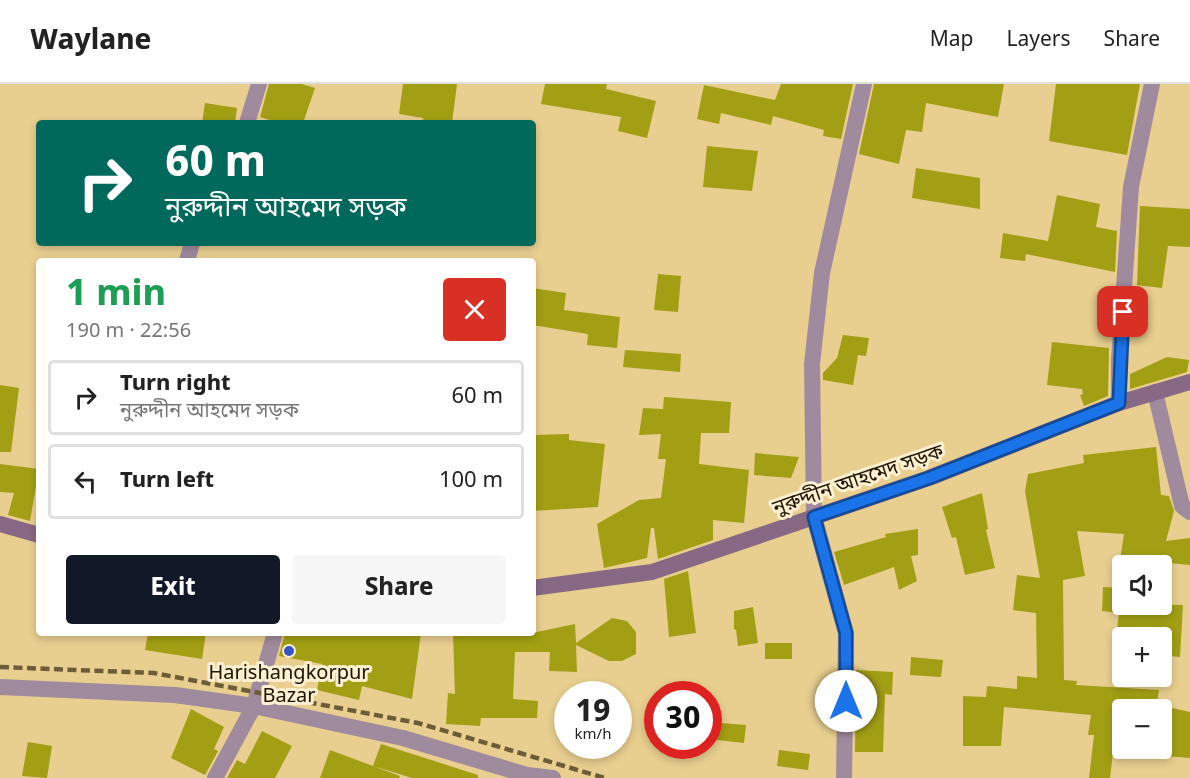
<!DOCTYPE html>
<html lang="en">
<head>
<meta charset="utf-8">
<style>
  body { margin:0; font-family:Georgia,"Noto Sans Bengali",serif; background:#f6f6f6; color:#222; height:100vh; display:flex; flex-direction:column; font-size:22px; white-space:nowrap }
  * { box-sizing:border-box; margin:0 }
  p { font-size:20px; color:#767676 }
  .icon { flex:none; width:33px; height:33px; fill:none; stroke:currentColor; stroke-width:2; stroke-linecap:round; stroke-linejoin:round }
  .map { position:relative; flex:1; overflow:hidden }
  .side { position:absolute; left:36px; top:174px; width:500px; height:378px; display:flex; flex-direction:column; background:#fff; border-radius:6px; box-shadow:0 3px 9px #0003 }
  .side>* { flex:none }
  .banner { position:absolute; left:36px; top:36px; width:500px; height:126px; border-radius:6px; box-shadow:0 3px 9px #0003; background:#00695c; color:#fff; overflow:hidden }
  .buttons { position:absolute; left:1112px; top:471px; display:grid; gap:12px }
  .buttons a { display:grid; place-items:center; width:60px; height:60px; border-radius:6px; background:#fff; box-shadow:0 3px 9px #0003; font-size:30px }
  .speed { position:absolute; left:554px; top:597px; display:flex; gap:12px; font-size:30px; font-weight:700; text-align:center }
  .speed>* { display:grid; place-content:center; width:78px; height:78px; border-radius:50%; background:#fff; box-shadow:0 3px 9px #0003; line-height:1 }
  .speed small { font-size:15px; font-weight:400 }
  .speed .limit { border:9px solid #d22; background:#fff; color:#111 }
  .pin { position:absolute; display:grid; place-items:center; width:51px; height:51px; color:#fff; margin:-26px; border-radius:12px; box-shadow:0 3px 9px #0006 }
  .me { position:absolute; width:66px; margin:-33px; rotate:0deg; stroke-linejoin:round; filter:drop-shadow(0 0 4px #0008) }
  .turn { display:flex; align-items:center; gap:21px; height:126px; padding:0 30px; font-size:27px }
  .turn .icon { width:78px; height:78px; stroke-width:2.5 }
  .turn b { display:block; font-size:42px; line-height:51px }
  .round { display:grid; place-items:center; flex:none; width:63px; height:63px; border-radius:6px; background:#f6f6f6 }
  .summary { display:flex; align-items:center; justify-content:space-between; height:102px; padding:0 30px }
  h1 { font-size:36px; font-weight:700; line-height:45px; color:#1e9e55 }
  .button { display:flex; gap:12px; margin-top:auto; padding:12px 30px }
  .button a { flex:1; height:69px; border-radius:6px; background:#111827; color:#fff; font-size:24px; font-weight:700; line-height:69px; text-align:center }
  .button a+a { background:#f6f6f6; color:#222 }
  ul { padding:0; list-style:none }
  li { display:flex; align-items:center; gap:18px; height:75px; margin:0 12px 9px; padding:0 18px; border:3px solid #e0e0e0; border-radius:6px }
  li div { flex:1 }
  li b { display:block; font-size:22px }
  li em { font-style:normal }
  header { display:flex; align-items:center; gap:36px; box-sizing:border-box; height:84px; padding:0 30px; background:#fff; border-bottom:2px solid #e0e0e0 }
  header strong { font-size:28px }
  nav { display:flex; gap:33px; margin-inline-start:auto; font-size:21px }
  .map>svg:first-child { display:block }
  .building { fill:#a29f14 }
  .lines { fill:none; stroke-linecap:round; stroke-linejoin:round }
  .minor { stroke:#a08a9e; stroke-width:16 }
  .secondary { stroke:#876885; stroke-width:16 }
  .rail { stroke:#6c5c38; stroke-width:4.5; stroke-dasharray:9 4.5; stroke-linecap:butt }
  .route-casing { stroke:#114b97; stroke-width:15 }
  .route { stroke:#1a73e8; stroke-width:10 }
  .poi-dot { fill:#3854c5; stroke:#fdf0d1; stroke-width:2 }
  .labels { text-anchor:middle; stroke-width:6; stroke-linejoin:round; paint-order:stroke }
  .street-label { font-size:20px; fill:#1c1300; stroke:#fdf0d1 }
  .poi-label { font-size:20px; fill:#1c1300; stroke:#fdf0d1 }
</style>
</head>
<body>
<header>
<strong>Waylane</strong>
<nav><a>Map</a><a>Layers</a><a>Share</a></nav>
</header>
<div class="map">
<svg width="1190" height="694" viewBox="0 0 1190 694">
  <rect width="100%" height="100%" fill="#e8ce8f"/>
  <!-- building -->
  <path class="building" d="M269 0H302L315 4 303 39H279L260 33Z
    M403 0H457L452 39H423V34L399 30Z
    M545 0H607L606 5 656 17 647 54 618 47 621 33 541 20Z
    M781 0H853L841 55 823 52 824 46 773 32 771 41 721 29 719 40 697 35 704 1 775 16Z
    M874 0H1004L998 33 926 19 922 48 906 46 899 80 859 70Z
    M1056 0H1140L1127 71 1049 57Z
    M205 19 237 24 235 39H202Z
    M707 62 758 67 752 107 703 103Z
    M916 84 980 94V125L912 114Z
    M1057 111 1100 120 1096 143 1117 147 1115 188 1026 170 1025 177 1000 174 1003 149 1048 157Z
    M1140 122 1190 125V163L1168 162 1162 204 1137 201Z
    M658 190 681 192 678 228 654 226Z
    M532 204 566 209 564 226 620 233 617 264 587 261 588 250 532 241Z
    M843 251 869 254 866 272 858 271 853 301 823 296V289L837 274Z
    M1052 258 1109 264 1108 312 1084 322 1080 311 1083 310 1082 305 1047 301Z
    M625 266 681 270 680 288 623 283Z
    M1167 273 1189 276 1187 288 1130 305V290Z
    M0 301 19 304 11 368H0Z
    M664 313 731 318 729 349H701L699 380 749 386 744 439 713 436V456L658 475 654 444H651L647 474 604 484 597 440 639 416 661 414 666 375H658L661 350 639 351 643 324 663 325Z
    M569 350V356L605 360 598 423 532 427V351Z
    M1156 363 1161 411 1169 412 1174 427 1166 457 1190 454V481L1148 477 1147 482H1119L1124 450 1077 447 1085 492 1063 496 1064 596 1077 597 1076 601 1159 606 1156 626H1122V651H1115L1110 694H1089L1094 651H1088L1091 631 1004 623 1001 662H963V612L986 613 987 602 1017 605V592L1037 594 1036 529 1013 526 1017 491 1040 494 1025 407 1028 390 1084 379 1083 371Z
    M755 369 799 373 791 394 754 391Z
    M0 380 39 385 30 437 8 431 14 409 0 408Z
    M982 409 988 445 986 446 995 484 965 491 956 453 952 454 942 423Z
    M918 445V471L911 472 917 497 899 506 894 483 844 501 834 468 886 453 885 450Z
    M688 487 696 549 669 553 664 495Z
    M1103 503 1122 504V520L1183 521 1180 573 1161 571V554H1116L1119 529 1102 527Z
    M753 523 758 559 738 562 736 545 734 546V527Z
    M612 534 627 537 636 548V570L622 577H609L576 561 577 588 549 587 550 568H515L513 615 538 617 537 634H481L480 642 446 640 448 609 455 610 453 549H532L575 540 576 559Z
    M148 549H206L202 575 145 566Z
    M285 549H421L412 615 362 602 359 616 317 606 322 580 279 572Z
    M765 559H792V575H765Z
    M911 573 943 576 941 593 910 591Z
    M856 586 893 588 892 611 885 610 883 668H855Z
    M1168 623 1190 628V674L1165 672Z
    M191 625 224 643 214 665 218 667 205 691 171 674Z
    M708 638 746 641 744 659 708 655Z
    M262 647 292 662 275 694H227L237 676 245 680Z
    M28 658 52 662 47 694 22 692Z
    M381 660 478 691V694H412L373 682Z
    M330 666 400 692 399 694H320Z
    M779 666 810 670 808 686 777 682Z"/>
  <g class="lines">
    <!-- minor -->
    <path class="minor" d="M247 39 259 0
      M187 177 192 159
      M1155 308 1182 422 1190 428
      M1119 319V276L1131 103 1152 0
      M0 603 175 611 254 622 403 654 527 691 553 694
      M215 694 254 622 275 549
      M844 694 846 549 814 433 812 280 822 189 864 0"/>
    <!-- secondary -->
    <path class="secondary" d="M0 440 39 451
      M532 504 652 488 929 394 1119 319 1190 298"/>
    <!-- rail -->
    <path class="rail" d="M0 583 154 589 418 639 605 694"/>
  </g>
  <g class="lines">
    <defs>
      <path id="route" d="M846 617V549L814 433 929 394 1119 319 1123 228"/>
    </defs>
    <!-- route casing -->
    <use href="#route" class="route-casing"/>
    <!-- route -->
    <use href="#route" class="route"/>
  </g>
  <!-- markers -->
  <circle class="poi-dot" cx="289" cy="567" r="6"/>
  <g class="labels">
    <!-- street labels -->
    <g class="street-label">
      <text transform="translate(858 395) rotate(-19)" y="7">নুরুদ্দীন আহমেদ সড়ক</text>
    </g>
    <!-- poi labels -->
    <g class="poi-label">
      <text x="289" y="595">Harishangkorpur<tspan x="289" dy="23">Bazar</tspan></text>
    </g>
  </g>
</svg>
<div class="buttons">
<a><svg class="icon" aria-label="sound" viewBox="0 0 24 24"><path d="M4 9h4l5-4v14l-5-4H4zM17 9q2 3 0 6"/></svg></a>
<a>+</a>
<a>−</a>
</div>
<div class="speed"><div>19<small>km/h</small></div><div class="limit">30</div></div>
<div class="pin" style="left:1123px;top:228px;background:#d93025"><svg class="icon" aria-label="arrive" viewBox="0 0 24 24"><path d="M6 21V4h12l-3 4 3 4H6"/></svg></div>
<svg class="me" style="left:846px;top:617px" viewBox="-20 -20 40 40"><circle r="19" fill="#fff"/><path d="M0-13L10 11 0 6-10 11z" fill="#1a73e8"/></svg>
<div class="banner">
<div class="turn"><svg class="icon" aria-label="right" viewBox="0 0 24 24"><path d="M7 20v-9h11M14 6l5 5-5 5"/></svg><div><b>60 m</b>নুরুদ্দীন আহমেদ সড়ক</div></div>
</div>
<section class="side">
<div class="summary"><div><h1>1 min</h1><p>190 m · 22:56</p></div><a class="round" style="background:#d93025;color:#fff"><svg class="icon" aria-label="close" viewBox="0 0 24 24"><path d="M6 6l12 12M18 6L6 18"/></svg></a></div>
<ul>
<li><svg class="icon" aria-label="right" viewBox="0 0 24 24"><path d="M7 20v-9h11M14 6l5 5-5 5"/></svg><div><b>Turn right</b><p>নুরুদ্দীন আহমেদ সড়ক</p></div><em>60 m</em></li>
<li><svg class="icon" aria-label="left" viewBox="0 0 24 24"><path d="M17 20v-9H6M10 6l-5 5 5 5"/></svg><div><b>Turn left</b></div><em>100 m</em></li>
</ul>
<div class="button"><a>Exit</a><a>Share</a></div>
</section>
</div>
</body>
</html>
